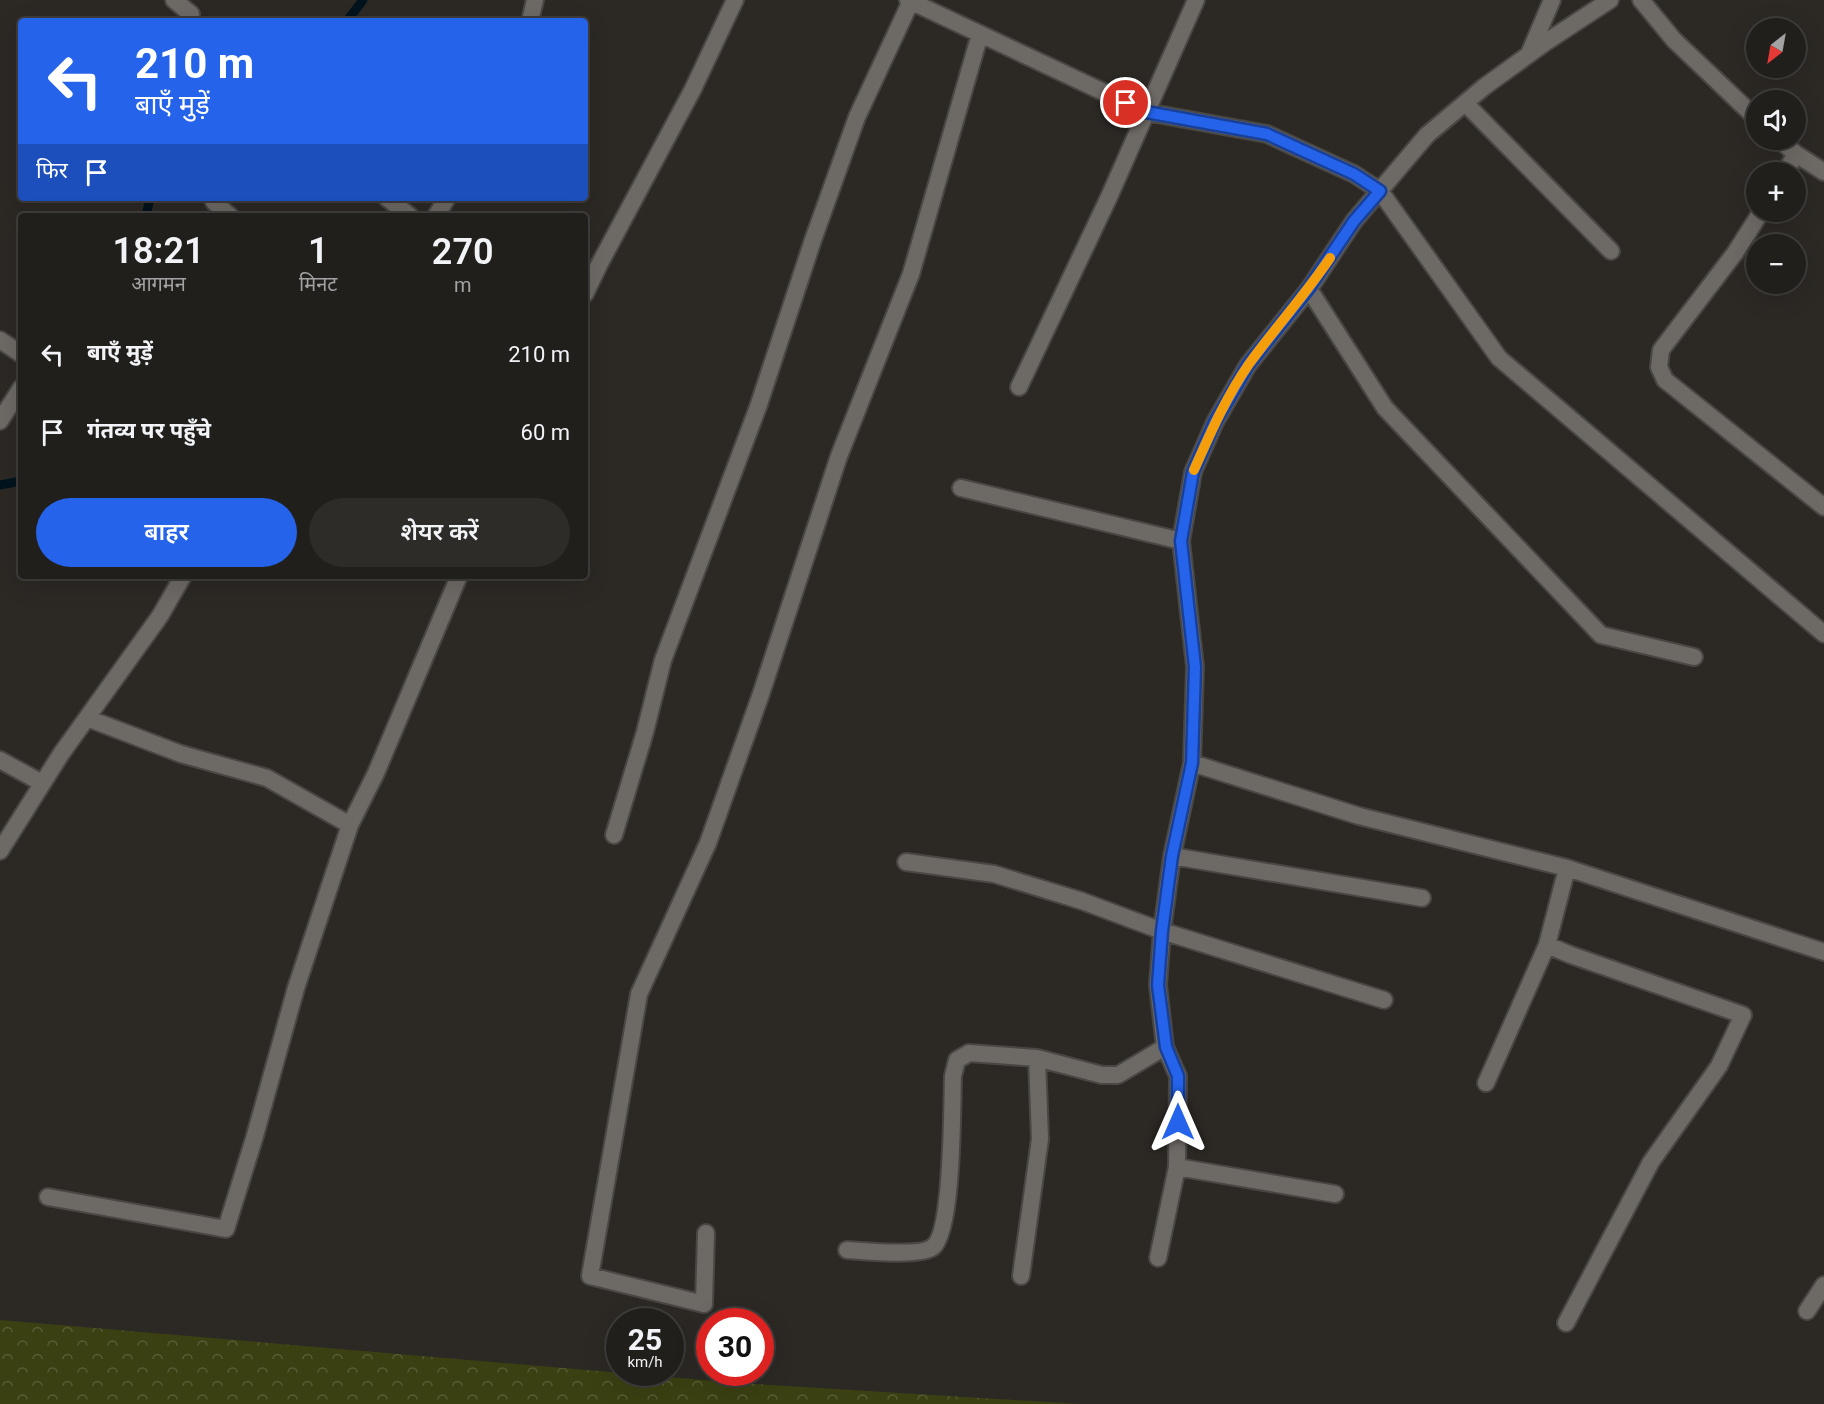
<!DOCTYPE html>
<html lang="hi">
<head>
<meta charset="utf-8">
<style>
  body { margin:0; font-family:Roboto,"Noto Sans Devanagari",sans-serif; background:#2d2c29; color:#f1f3f6; height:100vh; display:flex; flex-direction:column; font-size:22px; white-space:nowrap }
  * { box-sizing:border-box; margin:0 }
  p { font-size:20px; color:#a2a2a3 }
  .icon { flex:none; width:33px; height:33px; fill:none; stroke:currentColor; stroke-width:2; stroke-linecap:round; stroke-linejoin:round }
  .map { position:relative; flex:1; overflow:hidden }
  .sheet { position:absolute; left:18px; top:213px; width:570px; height:366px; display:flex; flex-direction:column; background:#211f1c; border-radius:6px; box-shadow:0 6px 24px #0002,0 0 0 2px #3e3d3b }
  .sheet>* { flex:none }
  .top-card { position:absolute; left:18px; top:18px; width:570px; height:183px; border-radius:6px; box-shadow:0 6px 24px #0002,0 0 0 2px #3e3d3b; background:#2563eb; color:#fff; overflow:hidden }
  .needle { width:39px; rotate:211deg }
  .tools { position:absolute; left:1746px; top:18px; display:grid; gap:12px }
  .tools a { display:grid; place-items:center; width:60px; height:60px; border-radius:50%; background:#211f1c; box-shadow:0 6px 24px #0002,0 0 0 2px #3e3d3b; font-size:30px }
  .speed { position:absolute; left:606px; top:1308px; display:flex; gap:12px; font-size:30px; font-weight:700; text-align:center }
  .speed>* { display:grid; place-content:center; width:78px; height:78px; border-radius:50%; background:#211f1c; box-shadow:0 6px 24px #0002,0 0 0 2px #3e3d3b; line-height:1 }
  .speed small { font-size:15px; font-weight:400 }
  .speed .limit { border:9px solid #d22; background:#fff; color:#111 }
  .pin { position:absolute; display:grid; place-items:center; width:51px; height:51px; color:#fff; margin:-26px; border:3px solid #fff; border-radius:50%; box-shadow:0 2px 6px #0007 }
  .me { position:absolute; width:66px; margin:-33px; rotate:0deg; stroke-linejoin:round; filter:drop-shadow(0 0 4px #0008) }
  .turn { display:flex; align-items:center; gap:21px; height:126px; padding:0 18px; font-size:27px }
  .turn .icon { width:78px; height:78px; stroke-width:2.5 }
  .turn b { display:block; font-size:42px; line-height:51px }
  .then { display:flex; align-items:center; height:57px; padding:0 18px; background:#0003; gap:12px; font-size:22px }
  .eta { display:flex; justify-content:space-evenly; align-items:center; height:102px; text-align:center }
  .eta b { font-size:36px; font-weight:600; line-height:42px }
  .button { display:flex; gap:12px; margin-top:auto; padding:12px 18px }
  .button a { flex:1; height:69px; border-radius:36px; background:#2563eb; color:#fff; font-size:24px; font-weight:600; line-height:69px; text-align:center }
  .button a+a { background:#2d2c29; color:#f1f3f6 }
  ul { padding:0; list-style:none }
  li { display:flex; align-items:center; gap:18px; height:78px; padding:0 18px }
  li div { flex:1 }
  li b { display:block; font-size:22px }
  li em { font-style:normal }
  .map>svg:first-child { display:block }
  .forest { fill:url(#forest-crowns) }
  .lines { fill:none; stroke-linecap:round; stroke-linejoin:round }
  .stream { stroke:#00131d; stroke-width:9 }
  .service-casing { stroke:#494744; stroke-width:20 }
  .minor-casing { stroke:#494744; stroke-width:20 }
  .service { stroke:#6d6965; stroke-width:16 }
  .minor { stroke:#6d6965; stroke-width:16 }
  .route-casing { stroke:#184099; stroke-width:15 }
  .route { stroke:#2563eb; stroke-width:10 }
  .slow { stroke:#f59e0b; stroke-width:10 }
</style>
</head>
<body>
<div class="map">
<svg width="1824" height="1404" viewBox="0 0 1824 1404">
  <defs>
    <pattern id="forest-crowns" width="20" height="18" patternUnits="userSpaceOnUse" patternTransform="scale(1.5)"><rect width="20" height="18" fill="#3b4012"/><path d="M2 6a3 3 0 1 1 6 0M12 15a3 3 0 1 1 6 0" fill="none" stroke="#585c35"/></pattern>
  </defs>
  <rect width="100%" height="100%" fill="#2c2925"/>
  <!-- forest -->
  <path class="forest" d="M0 1320 738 1383 1080 1404H0Z"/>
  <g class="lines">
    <!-- stream -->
    <path class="stream" d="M347 21 363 0
      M146 216 150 198
      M0 485 21 481"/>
    <defs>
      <path id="service" d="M213 198 214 202 230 216
        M387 198 410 216
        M704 1304 706 1233"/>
      <path id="minor" d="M174 0 191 14
        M908 0 1146 112 1267 134 1354 174 1380 191 1499 358 1824 634
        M1641 0 1674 40 1756 118
        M530 21 535 0
        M1529 54 1552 0
        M1465 103 1611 251
        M1780 140 1796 154 1824 172
        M1785 172 1796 154
        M1761 212 1735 253 1661 350 1659 367 1665 380 1824 507
        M436 216 447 198
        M1309 289 1385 408 1601 635 1694 657
        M585 294 600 263 693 89 735 0
        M0 340 21 354
        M1019 387 1109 197 1196 0
        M0 421 21 388
        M961 488 1181 541
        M87 718 181 754 267 778 350 825
        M0 760 42 783
        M1192 763 1359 816 1567 868 1824 952
        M614 835 645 732 663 660 758 407 813 240 857 117 911 1
        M0 851 61 754 160 616 183 576
        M1172 856 1422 898
        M906 862 994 874 1082 901 1162 931 1384 1000
        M1547 945 1571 955 1743 1015 1719 1066 1651 1162 1566 1323
        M1486 1083 1547 945 1567 868
        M1177 1167 1335 1194
        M48 1197 226 1229 254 1139 296 988 350 825 376 773 459 576
        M847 1250C865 1251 920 1257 933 1247 953 1231 952 1106 953 1076L957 1060 969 1053 1037 1058 1102 1075H1118L1165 1047
        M1158 1258 1177 1167 1178 1076 1165 1047 1158 985 1162 931 1172 856 1192 763 1195 667 1181 541 1193 472 1215 422 1248 365 1309 289 1354 221 1427 135 1484 87 1546 42 1610 0
        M1021 1276 1040 1139 1037 1058
        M704 1304 590 1276 639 994 708 843 761 694 839 456 911 274 980 34
        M1807 1311 1824 1285"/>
    </defs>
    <!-- service casing -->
    <use href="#service" class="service-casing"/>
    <!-- minor casing -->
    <use href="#minor" class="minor-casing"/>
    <!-- service -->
    <use href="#service" class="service"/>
    <!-- minor -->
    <use href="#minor" class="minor"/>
  </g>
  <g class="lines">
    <defs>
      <path id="route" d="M1126 103 1146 112 1267 134 1354 174 1380 191 1354 221 1309 288 1248 365 1215 422 1193 472 1181 541 1195 667 1192 763 1172 856 1162 931 1158 985 1166 1047 1178 1076V1122"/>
    </defs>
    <!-- route casing -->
    <use href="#route" class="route-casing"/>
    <!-- route -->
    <use href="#route" class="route"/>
    <!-- slow -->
    <path class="slow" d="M1194 470C1210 434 1226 397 1249 364 1275 328 1305 295 1330 258"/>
  </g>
</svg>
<div class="tools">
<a><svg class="needle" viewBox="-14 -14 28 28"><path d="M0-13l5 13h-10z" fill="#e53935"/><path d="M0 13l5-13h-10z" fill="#a2a2a3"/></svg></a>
<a><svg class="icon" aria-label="sound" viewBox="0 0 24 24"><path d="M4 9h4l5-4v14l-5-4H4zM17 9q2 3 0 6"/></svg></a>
<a>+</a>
<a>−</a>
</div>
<div class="speed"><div>25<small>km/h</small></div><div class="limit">30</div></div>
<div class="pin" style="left:1126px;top:103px;background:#d93025"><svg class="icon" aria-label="arrive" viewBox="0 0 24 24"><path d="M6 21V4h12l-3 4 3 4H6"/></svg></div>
<svg class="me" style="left:1178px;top:1122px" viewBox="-20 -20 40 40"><path d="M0-17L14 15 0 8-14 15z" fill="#2563eb" stroke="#fff" stroke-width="4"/></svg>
<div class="top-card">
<div class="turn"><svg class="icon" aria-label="left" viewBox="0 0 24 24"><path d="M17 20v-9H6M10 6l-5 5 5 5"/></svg><div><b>210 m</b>बाएँ मुड़ें</div></div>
<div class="then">फिर<svg class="icon" aria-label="arrive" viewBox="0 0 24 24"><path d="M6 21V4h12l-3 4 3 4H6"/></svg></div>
</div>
<section class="sheet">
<div class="eta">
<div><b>18:21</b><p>आगमन</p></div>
<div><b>1</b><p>मिनट</p></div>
<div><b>270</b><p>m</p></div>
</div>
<ul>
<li><svg class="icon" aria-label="left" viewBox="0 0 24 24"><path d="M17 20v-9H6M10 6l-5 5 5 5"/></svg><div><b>बाएँ मुड़ें</b></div><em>210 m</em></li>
<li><svg class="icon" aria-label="arrive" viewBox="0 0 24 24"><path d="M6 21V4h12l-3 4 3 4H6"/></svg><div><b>गंतव्य पर पहुँचे</b></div><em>60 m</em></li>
</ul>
<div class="button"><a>बाहर</a><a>शेयर करें</a></div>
</section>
</div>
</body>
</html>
